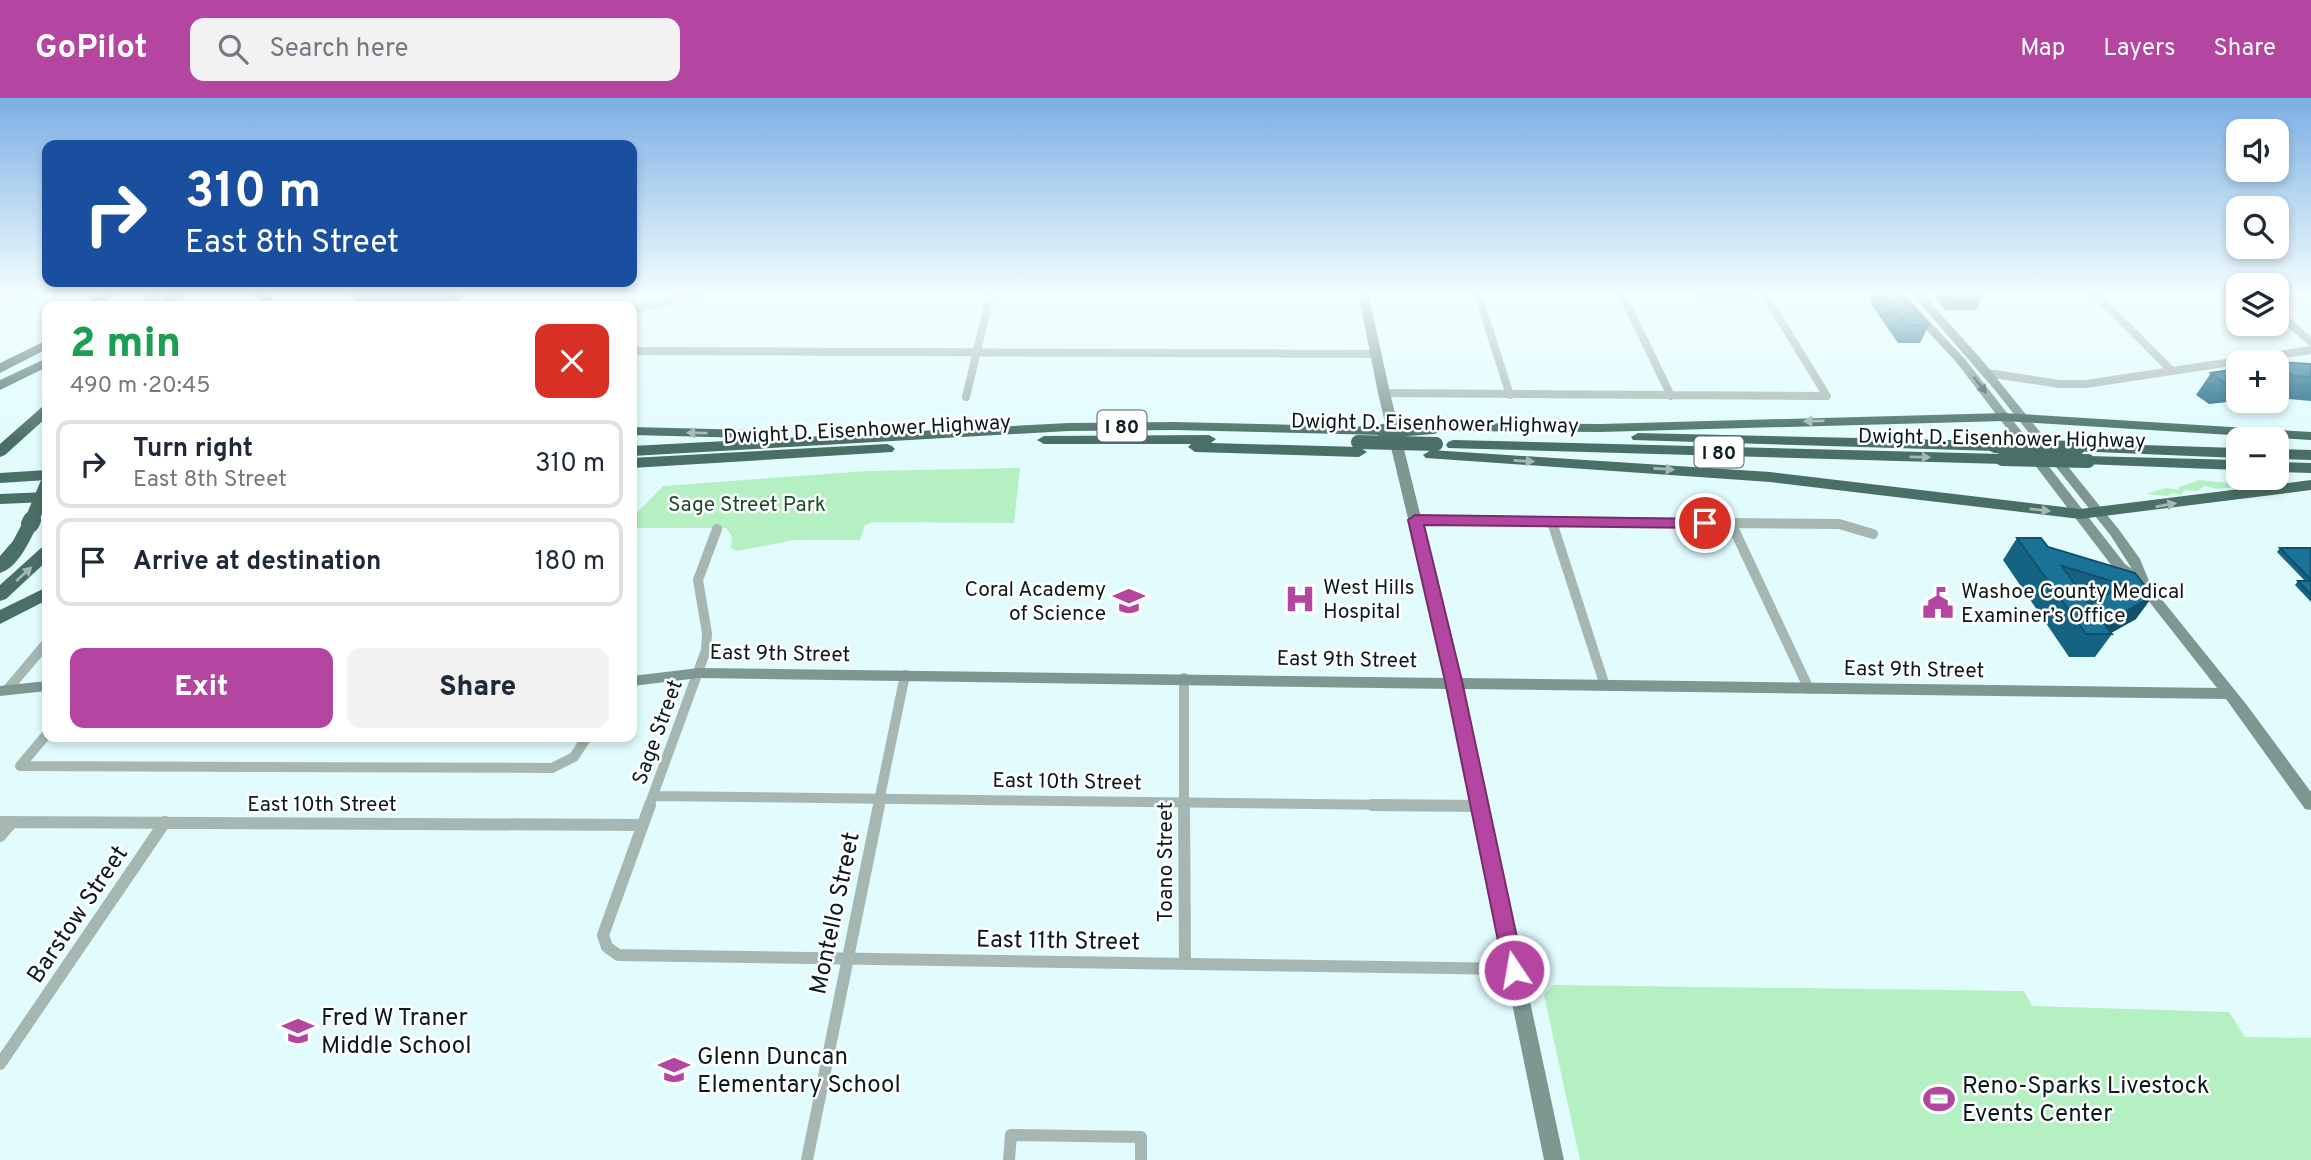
<!DOCTYPE html>
<html lang="en">
<head>
<meta charset="utf-8">
<style>
  body { margin:0; font-family:Overpass,sans-serif; background:#f2f2f3; color:#1f2937; height:100vh; display:flex; flex-direction:column; font-size:26px; white-space:nowrap }
  * { box-sizing:border-box; margin:0 }
  p { font-size:23px; color:#747a83 }
  .icon { flex:none; width:38px; height:38px; fill:none; stroke:currentColor; stroke-width:2; stroke-linecap:round; stroke-linejoin:round }
  .map { position:relative; flex:1; overflow:hidden }
  .sheet { position:absolute; left:42px; top:203px; width:595px; height:441px; display:flex; flex-direction:column; background:#fff; border-radius:14px; box-shadow:0 4px 10px #0003 }
  .sheet>* { flex:none }
  .top-card { position:absolute; left:42px; top:42px; width:595px; height:147px; border-radius:14px; box-shadow:0 4px 10px #0003; background:#1a4fa0; color:#fff; overflow:hidden }
  .buttons { position:absolute; left:2226px; top:21px; display:grid; gap:14px }
  .buttons a { display:grid; place-items:center; width:63px; height:63px; border-radius:14px; background:#fff; box-shadow:0 4px 10px #0003; font-size:35px }
  .pin { position:absolute; display:grid; place-items:center; width:60px; height:60px; color:#fff; margin:-30px; border:4px solid #fff; border-radius:50%; box-shadow:0 2px 7px #0007 }
  .me { position:absolute; width:77px; margin:-38px; rotate:348deg; stroke-linejoin:round; filter:drop-shadow(0 0 5px #0008) }
  .turn { display:flex; align-items:center; gap:24px; height:147px; padding:0 28px; font-size:32px }
  .turn .icon { width:91px; height:91px; stroke-width:2.5 }
  .turn b { display:block; font-size:49px; line-height:60px }
  .round { display:grid; place-items:center; flex:none; width:74px; height:74px; border-radius:14px; background:#f2f2f3 }
  .summary { display:flex; align-items:center; justify-content:space-between; height:119px; padding:0 28px }
  h1 { font-size:42px; font-weight:800; line-height:52px; color:#1e9e55 }
  .action { display:flex; gap:14px; margin-top:auto; padding:14px 28px }
  .action a { flex:1; height:80px; border-radius:14px; background:#b445a1; color:#fff; font-size:28px; font-weight:800; line-height:80px; text-align:center }
  .action a+a { background:#f2f2f3; color:#1f2937 }
  ul { padding:0; list-style:none }
  li { display:flex; align-items:center; gap:21px; height:88px; margin:0 14px 10px; padding:0 14px; border:4px solid #e0e1e3; border-radius:14px }
  li div { flex:1 }
  li b { display:block; font-size:26px }
  li em { font-style:normal }
  header { display:flex; align-items:center; gap:42px; box-sizing:border-box; height:98px; padding:0 35px; background:#b445a1; color:#fff }
  header strong { font-size:33px }
  nav { display:flex; gap:38px; margin-inline-start:auto; font-size:24px }
  .search { width:490px; height:63px; background:#f2f2f3; display:flex; align-items:center; gap:18px; box-sizing:border-box; padding:0 24px; border-radius:14px; color:#747a83; font-size:26px }
  .map>svg:first-child { display:block }
  .green { fill:#b5f0c3 }
  .lines { fill:none; stroke-linecap:round; stroke-linejoin:round }
  .street-far2 { stroke:#a6b7b2; stroke-width:8 }
  .street-far1 { stroke:#a6b7b2; stroke-width:10 }
  .street { stroke:#a6b7b2; stroke-width:12 }
  .secondary { fill:#7e9891; fill-rule:evenodd }
  .highway { fill:#4a6f66; fill-rule:evenodd }
  .highway-bridge-far1 { stroke:#4a6f66; stroke-width:14 }
  .highway-bridge { stroke:#4a6f66; stroke-width:18 }
  .wall { fill:#156382 }
  .shaded-wall { fill:#11506a }
  .building { fill:#187397; stroke:#11506a; stroke-width:2; fill-rule:evenodd }
  .oneway { fill:#3f5351 }
  .oneway2 { fill:#a4b7b2 }
  .route { fill:#b445a1; stroke:#752d69; stroke-width:2 }
  .labels { text-anchor:middle; stroke-width:5; stroke-linejoin:round; paint-order:stroke }
  .shield { fill:#fff; stroke:#545f61; stroke-width:2 }
  .shield-label { font-size:19px; font-weight:bold; fill:#0b1b1d }
  .street-label { font-size:21px; fill:#0b1b1d; stroke:#fff }
  .park-label { font-size:21px; fill:#1a4b2b; stroke:#fff }
  .poi-label { font-size:21px; fill:#0b1b1d; stroke:#fff; text-anchor:start }
  .near-street-label { font-size:24px; fill:#0b1b1d; stroke:#fff }
  .near-poi-label { font-size:24px; fill:#0b1b1d; stroke:#fff; text-anchor:start }
</style>
</head>
<body>
<header>
<strong>GoPilot</strong>
<div class="search"><svg class="icon" aria-label="search" viewBox="0 0 24 24"><circle cx="10" cy="10" r="6"/><path d="M15 15l6 6"/></svg>Search here</div>
<nav><a>Map</a><a>Layers</a><a>Share</a></nav>
</header>
<div class="map">
<svg width="2311" height="1062" viewBox="0 0 2311 1062">
  <rect width="100%" height="100%" fill="#e2fcfe"/>
  <!-- green -->
  <path class="green" d="M1696 194H1750L1757 205 1701 204Z
    M1020 370 1014 425 874 424 865 427 860 442H794L737 453 731 450 732 438 726 430H632V420L663 388 867 373Z
    M2200 382 2246 387 2219 391 2205 388 2197 393 2185 392 2181 397 2172 395 2168 398 2146 396 2166 390 2179 392V389Z
    M1553 887 2024 893 2032 908 2229 914 2245 939 2311 940V1062H1580L1544 897Z"/>
  <g class="lines">
    <!-- street-far2 -->
    <path class="street-far2" d="M1477 194 1510 297
      M1621 194 1671 298
      M2093 194 2172 273
      M0 200 46 194
      M632 212 705 194
      M2277 214 2311 244
      M632 253 1376 256
      M1988 275 2059 286H2086L2311 252
      M1384 295 1827 298 1763 194
      M966 299 991 194
      M1415 422 1608 424"/>
    <!-- street-far1 -->
    <path class="street-far1" d="M1422 422 1839 426 1873 436
      M1552 424 1605 588
      M1731 425 1809 591
      M1184 580V708
      M7 592 44 548
      M47 636 20 668 552 670 574 659 587 639
      M654 698 1479 708
      M649 708 706 552 707 535 698 482 717 431
      M878 708 905 577"/>
    <!-- street -->
    <path class="street" d="M650 707 603 837 607 849 618 857 1514 871
      M1184 707 1185 865
      M1372 707 1479 708
      M0 724 643 727
      M0 738 12 724
      M0 966 165 724
      M807 1062 879 707
      M1009 1062 1011 1037 1141 1039V1062"/>
    <!-- secondary -->
    <path class="secondary" d="M1358 194H1368L1390 295 1461 580 2217 590 2140 492 2115 472 1957 265 1891 194H1902L1965 261 2125 466 2132 471 2111 438 1994 291 1910 194H1921L1982 262 2120 433 2140 461 2151 488 2246 606 2311 694V712L2305 711 2226 601 1463 591 1564 1062H1544L1448 591 699 580 632 588V578L699 570 1446 580 1378 295Z
      M47 583V593L0 598V588Z"/>
    <!-- highway -->
    <path class="highway" d="M103 194H118L99 208H85Z
      M151 194H165L152 208H139Z
      M170 194H184L171 208H158Z
      M251 194H265L280 208H266Z
      M47 242V251L0 275V265Z
      M47 260V269L0 292V282Z
      M47 308V319L5 357 0 359V346L42 309Z
      M2004 315 2311 334V342L2004 323 1600 334 1433 333 1426 329 1433 325 1600 326Z
      M1174 324 1383 329 1390 333 1383 337 1174 332 1068 333 632 358V348L1068 325Z
      M632 329 752 332 759 336 752 340 632 337Z
      M1638 335 1995 343 2002 348 1995 353 1633 342 1631 339Z
      M1209 337 1216 341 1211 345 1359 349 1367 354 1359 359 1195 354 1188 349 1191 346H1044L1037 342 1044 338Z
      M1453 342 2002 356 2010 361 2002 366 1448 350 1446 347 1448 344Z
      M2078 345 2238 350V360L2073 353 2070 350Z
      M887 346 892 348 895 351 892 354 632 370V360Z
      M2277 351 2311 352V362L2277 361Z
      M1431 352 1770 374 2080 411 2311 382V392L2080 421 1770 384 1426 360 1423 357Z
      M2088 358 2238 362V372L2083 366 2080 363Z
      M2277 364 2311 365V375L2277 374Z
      M47 372V382L0 385V375Z
      M47 394V404L0 406V396Z
      M30 421 38 426C30 442 18 470 0 475V458L13 443 24 422Z
      M47 449V463L6 501 0 503V487L41 450Z
      M47 489V502L0 526V512Z"/>
    <!-- highway-bridge-far1 -->
    <path class="highway-bridge-far1" d="M1383 333 1433 329
      M1358 344 1436 346
      M1995 348 2078 350
      M2002 361 2088 363
      M31 424 47 386"/>
    <!-- highway-bridge -->
    <path class="highway-bridge" d="M30 426 32 422"/>
  </g>
  <!-- wall -->
  <path class="wall" d="M348 194H456L460 205 458 208H360Z
    M1872 194H1901L1929 227 1920 245H1898L1869 203Z
    M1932 194H1976L1982 201 1976 212H1945Z
    M2280 264 2311 266V303L2277 300V268Z
    M2238 271V303L2209 306 2196 297 2211 275Z
    M2017 440 2135 475 2136 521 2111 535 2112 536 2095 559H2069L2003 462Z
    M2280 450H2311V504L2295 487 2298 483H2305L2277 454Z"/>
  <!-- shaded-wall -->
  <path class="shaded-wall" d="M451 194H456L460 205 458 208H441Z
    M2153 498 2136 521 2109 536 2104 526Z"/>
  <!-- building -->
  <path class="building" d="M353 194H451L441 208 371 207 360 203Z
    M1883 194H1901L1929 227H1907Z
    M1945 194H1976L1982 201H1950Z
    M2280 264 2311 266V279L2292 278Z
    M2238 271V283L2224 285 2211 275Z
    M2017 440H2041L2048 449 2135 475 2153 498 2104 526 2112 536H2086ZM2062 468 2125 487 2089 506Z
    M2280 450H2311V482Z
    M2298 483H2311V497Z"/>
  <!-- one-way arrows -->
  <defs><path id="oneway-solid" d="M-6-.8H1V-3.2L6.5 0L1 3.2V.8H-6Z" transform="scale(1.75)"/></defs>
  <use class="oneway" href="#oneway-solid" transform="translate(1980 287) rotate(52)"/>
  <g class="oneway2">
    <use href="#oneway-solid" transform="translate(1814 323) rotate(179)"/>
    <use href="#oneway-solid" transform="translate(697 335) rotate(-179)"/>
    <use href="#oneway-solid" transform="translate(1920 359) rotate(1)"/>
    <use href="#oneway-solid" transform="translate(1524 363) rotate(3)"/>
    <use href="#oneway-solid" transform="translate(1664 371) rotate(4)"/>
    <use href="#oneway-solid" transform="translate(2166 407) rotate(-10)"/>
    <use href="#oneway-solid" transform="translate(2040 412) rotate(6)"/>
    <use href="#oneway-solid" transform="translate(24 476) rotate(-42)"/>
  </g>
  <!-- sky -->
  <linearGradient id="sky" x2="0" y2="1"><stop stop-color="#7caee4"/><stop offset="0.57" stop-color="#f2feff"/><stop offset="1" stop-color="#f2feff" stop-opacity="0"/></linearGradient>
  <rect width="2311" height="343" fill="url(#sky)"/>
  <!-- route -->
  <path class="route" d="M1415 417 1705 421 1712 425 1705 430 1424 427 1462 583 1524 872 1521 878 1514 881 1507 878 1504 872 1445 583 1408 422Z"/>
  <!-- icons -->
  <defs>
    <symbol id="hospital-bare" viewBox="-9 -9 18 18"><path d="M-5-5h3v3.5h4V-5h3V5h-3V1.5h-4V5h-3Z" fill="#b445a1" stroke="#fff" stroke-width="2.5" paint-order="stroke"/></symbol>
    <symbol id="school-bare" viewBox="-9 -9 18 18"><path d="M0-5L7-2L0 1L-7-2ZM-4 1L0 2.5L4 1V4Q0 6-4 4Z" fill="#b445a1" stroke="#fff" stroke-width="2.5" paint-order="stroke"/></symbol>
    <symbol id="civic-bare" viewBox="-9 -9 18 18"><path d="M-.6-6.5H3V-4.5H.6V-3L4-1V1h2V6H-6V1h2V-1L-.6-3ZM-1.2 2.5V6h2.4V2.5Z" fill="#b445a1" stroke="#fff" stroke-width="2.5" paint-order="stroke"/></symbol>
    <symbol id="stadium-bare" viewBox="-9 -9 18 18"><path d="M0-5a6.5 5 0 1 0 0 10a6.5 5 0 1 0 0-10ZM-3.5-1.8h7v3.6h-7Z" fill="#b445a1" stroke="#fff" stroke-width="2.5" paint-order="stroke"/></symbol>
  </defs>
  <g fill-rule="evenodd">
    <use href="#hospital-bare" x="1278" y="479" width="44" height="44"/>
    <use href="#school-bare" x="1107" y="481" width="44" height="44"/>
    <use href="#civic-bare" x="1916" y="483" width="44" height="44"/>
    <use href="#school-bare" x="276" y="911" width="44" height="44"/>
    <use href="#school-bare" x="652" y="950" width="44" height="44"/>
    <use href="#stadium-bare" x="1917" y="979" width="44" height="44"/>
  </g>
  <g class="labels">
    <!-- shield labels -->
    <g class="shield">
      <rect x="1097.5" y="312.5" width="49" height="31" rx="5"/>
      <rect x="1694.5" y="338.5" width="49" height="31" rx="5"/>
    </g>
    <g class="shield-label">
      <text x="1122" y="335">I 80</text>
      <text x="1719" y="361">I 80</text>
    </g>
    <!-- street labels -->
    <g class="street-label">
      <text transform="translate(1435 325) rotate(1)" y="7">Dwight D. Eisenhower Highway</text>
      <text transform="translate(867 331) rotate(-3)" y="7">Dwight D. Eisenhower Highway</text>
      <text transform="translate(2002 340) rotate(1)" y="7">Dwight D. Eisenhower Highway</text>
      <text transform="translate(780 555) rotate(1)" y="7">East 9th Street</text>
      <text transform="translate(1347 561) rotate(1)" y="7">East 9th Street</text>
      <text transform="translate(1914 571) rotate(1)" y="7">East 9th Street</text>
      <text transform="translate(657 634) rotate(-70)" y="7">Sage Street</text>
      <text transform="translate(1067 683) rotate(1)" y="7">East 10th Street</text>
      <text x="322" y="713">East 10th Street</text>
      <text transform="translate(1165 764) rotate(-90)" y="7">Toano Street</text>
    </g>
    <!-- park labels -->
    <g class="park-label">
      <text x="747" y="413">Sage Street Park</text>
    </g>
    <!-- poi labels -->
    <g class="poi-label">
      <text x="1323" y="496">West Hills<tspan x="1323" dy="24">Hospital</tspan></text>
      <text x="1106" y="498" text-anchor="end">Coral Academy<tspan x="1106" dy="24">of Science</tspan></text>
      <text x="1961" y="500">Washoe County Medical<tspan x="1961" dy="24">Examiner’s Office</tspan></text>
    </g>
    <!-- near-street labels -->
    <g class="near-street-label">
      <text transform="translate(834 815) rotate(-78)" y="8">Montello Street</text>
      <text transform="translate(77 816) rotate(-56)" y="8">Barstow Street</text>
      <text transform="translate(1058 842) rotate(1)" y="8">East 11th Street</text>
    </g>
    <!-- near-poi labels -->
    <g class="near-poi-label">
      <text x="321" y="927">Fred W Traner<tspan x="321" dy="28">Middle School</tspan></text>
      <text x="697" y="966">Glenn Duncan<tspan x="697" dy="28">Elementary School</tspan></text>
      <text x="1962" y="995">Reno-Sparks Livestock<tspan x="1962" dy="28">Events Center</tspan></text>
    </g>
  </g>
</svg>
<div class="buttons">
<a><svg class="icon" aria-label="sound" viewBox="0 0 24 24"><path d="M4 9h4l5-4v14l-5-4H4zM17 9q2 3 0 6"/></svg></a>
<a><svg class="icon" aria-label="search" viewBox="0 0 24 24"><circle cx="10" cy="10" r="6"/><path d="M15 15l6 6"/></svg></a>
<a><svg class="icon" aria-label="layers" viewBox="0 0 24 24"><path d="M12 4l9 5-9 5-9-5zM3 14l9 5 9-5"/></svg></a>
<a>+</a>
<a>−</a>
</div>
<div class="pin" style="left:1705px;top:425px;background:#d93025"><svg class="icon" aria-label="arrive" viewBox="0 0 24 24"><path d="M6 21V4h12l-3 4 3 4H6"/></svg></div>
<svg class="me" style="left:1514px;top:872px" viewBox="-20 -20 40 40"><circle r="17" fill="#b445a1" stroke="#fff" stroke-width="3"/><path d="M0-11L8 9 0 5-8 9z" fill="#fff"/></svg>
<div class="top-card">
<div class="turn"><svg class="icon" aria-label="right" viewBox="0 0 24 24"><path d="M7 20v-9h11M14 6l5 5-5 5"/></svg><div><b>310 m</b>East 8th Street</div></div>
</div>
<section class="sheet">
<div class="summary"><div><h1>2 min</h1><p>490 m · 20:45</p></div><a class="round" style="background:#d93025;color:#fff"><svg class="icon" aria-label="close" viewBox="0 0 24 24"><path d="M6 6l12 12M18 6L6 18"/></svg></a></div>
<ul>
<li><svg class="icon" aria-label="right" viewBox="0 0 24 24"><path d="M7 20v-9h11M14 6l5 5-5 5"/></svg><div><b>Turn right</b><p>East 8th Street</p></div><em>310 m</em></li>
<li><svg class="icon" aria-label="arrive" viewBox="0 0 24 24"><path d="M6 21V4h12l-3 4 3 4H6"/></svg><div><b>Arrive at destination</b></div><em>180 m</em></li>
</ul>
<div class="action"><a>Exit</a><a>Share</a></div>
</section>
</div>
</body>
</html>
